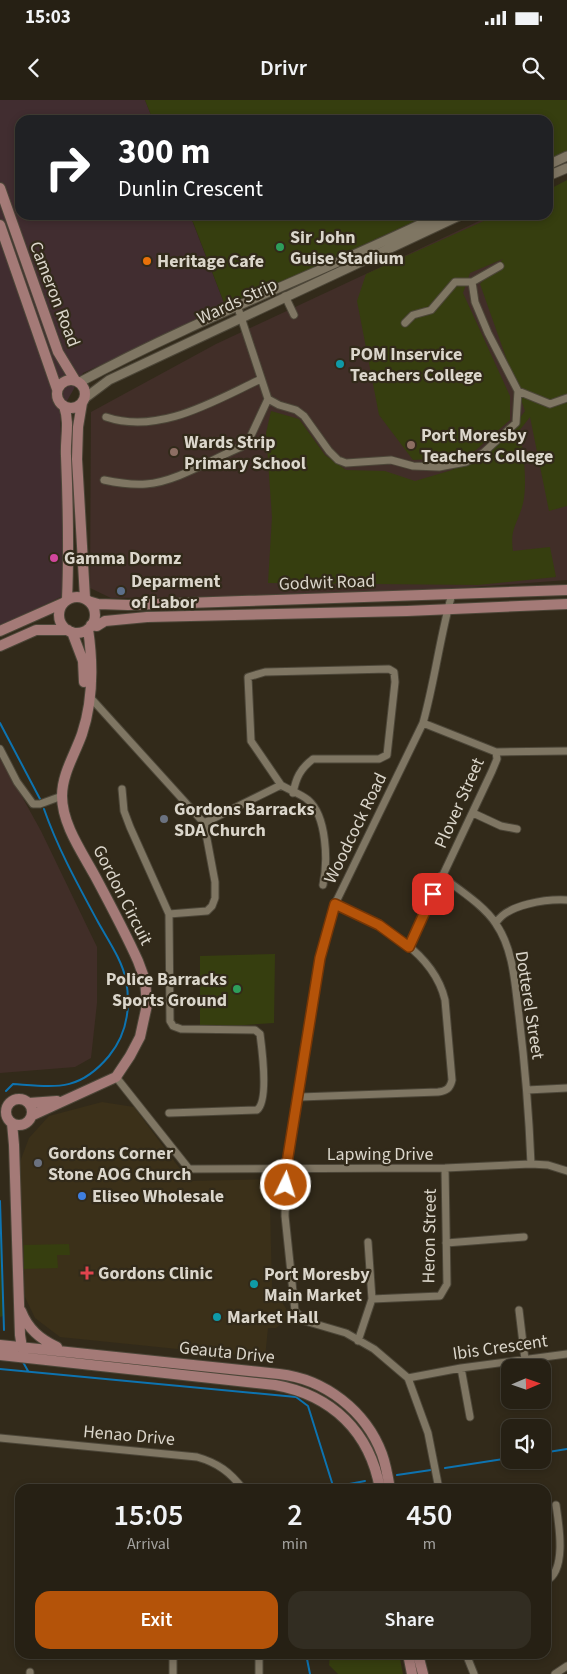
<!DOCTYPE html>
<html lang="en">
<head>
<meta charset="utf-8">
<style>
  body { margin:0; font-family:"Source Sans 3",sans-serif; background:#322d22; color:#f1f3f6; height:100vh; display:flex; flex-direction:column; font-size:19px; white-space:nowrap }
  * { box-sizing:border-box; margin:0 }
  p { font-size:16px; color:#a4a3a0 }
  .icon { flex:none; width:28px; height:28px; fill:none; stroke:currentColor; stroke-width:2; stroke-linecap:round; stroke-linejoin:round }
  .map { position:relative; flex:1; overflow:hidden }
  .drawer { position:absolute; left:15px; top:1384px; width:536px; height:175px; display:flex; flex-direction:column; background:#262014; border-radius:15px; box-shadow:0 2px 8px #0003,0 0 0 1px #423e34 }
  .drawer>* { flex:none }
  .banner { position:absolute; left:15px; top:15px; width:538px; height:105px; border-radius:15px; box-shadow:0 2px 8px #0003,0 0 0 1px #423e34; background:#202124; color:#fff; overflow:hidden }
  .needle { width:32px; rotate:88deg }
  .buttons { position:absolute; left:501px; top:1259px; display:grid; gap:10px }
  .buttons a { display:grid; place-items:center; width:50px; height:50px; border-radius:10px; background:#262014; box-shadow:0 2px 8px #0003,0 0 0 1px #423e34; font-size:25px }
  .pin { position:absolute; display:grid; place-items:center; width:42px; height:42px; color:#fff; margin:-21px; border-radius:10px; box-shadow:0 2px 8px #0006 }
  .me { position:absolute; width:55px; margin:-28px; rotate:4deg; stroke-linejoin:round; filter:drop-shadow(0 0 4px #0008) }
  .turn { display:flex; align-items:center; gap:18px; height:105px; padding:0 20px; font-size:22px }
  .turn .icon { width:65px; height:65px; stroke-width:2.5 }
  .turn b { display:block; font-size:35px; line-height:42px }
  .eta { display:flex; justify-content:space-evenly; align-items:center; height:85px; text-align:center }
  .eta b { font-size:30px; font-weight:600; line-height:35px }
  .button { display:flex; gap:10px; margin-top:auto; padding:10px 20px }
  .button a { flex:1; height:58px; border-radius:15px; background:#b45309; color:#fff; font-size:20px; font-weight:600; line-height:58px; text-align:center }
  .button a+a { background:#322d22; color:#f1f3f6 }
  .status { display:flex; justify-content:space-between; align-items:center; height:35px; padding:0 25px; background:#262014; direction:ltr }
  .status svg { height:14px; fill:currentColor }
  header { display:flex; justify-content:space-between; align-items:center; height:65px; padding:0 20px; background:#262014; font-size:22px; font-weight:600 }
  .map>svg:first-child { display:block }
  .built { fill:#3b3019 }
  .industrial { fill:#412d30 }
  .education { fill:#412e28 }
  .green { fill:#363e0f }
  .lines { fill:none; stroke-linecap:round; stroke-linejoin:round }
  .stream { stroke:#0d73b0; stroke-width:2 }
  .minor-casing { stroke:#4c4638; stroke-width:9 }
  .tertiary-casing { stroke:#4c4638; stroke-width:11 }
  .secondary-casing { stroke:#4c4638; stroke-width:12 }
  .minor { stroke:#7f7663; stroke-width:7 }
  .tertiary { stroke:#7f7663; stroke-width:9 }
  .secondary { stroke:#a47a77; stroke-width:10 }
  .route-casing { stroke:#753606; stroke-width:12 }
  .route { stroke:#b45309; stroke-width:9 }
  .leisure-dot { fill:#2e9e5b; stroke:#322a1a; stroke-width:2 }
  .food-dot { fill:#e8710a; stroke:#322a1a; stroke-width:2 }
  .culture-dot { fill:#0f9aa8; stroke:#322a1a; stroke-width:2 }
  .education-dot { fill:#8d6e63; stroke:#322a1a; stroke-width:2 }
  .hotel-dot { fill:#d1479c; stroke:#322a1a; stroke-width:2 }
  .service-dot { fill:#5c6f8a; stroke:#322a1a; stroke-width:2 }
  .worship-dot { fill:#6b7280; stroke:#322a1a; stroke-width:2 }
  .shop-dot { fill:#3f7fe0; stroke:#322a1a; stroke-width:2 }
  .health-dot { fill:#e0444e; stroke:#322a1a; stroke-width:2 }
  .labels { text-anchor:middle; stroke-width:4.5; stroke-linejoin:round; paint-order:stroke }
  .poi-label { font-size:18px; font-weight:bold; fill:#dbd6cb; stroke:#322a1a; text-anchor:start }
  .street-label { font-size:18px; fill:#dbd6cb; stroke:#322a1a }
</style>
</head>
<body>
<div class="status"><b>15:03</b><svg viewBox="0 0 49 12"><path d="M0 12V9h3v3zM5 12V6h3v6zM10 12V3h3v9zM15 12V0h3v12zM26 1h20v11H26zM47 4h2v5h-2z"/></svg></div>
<header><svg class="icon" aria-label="back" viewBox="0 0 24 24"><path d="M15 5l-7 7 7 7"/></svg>Drivr<svg class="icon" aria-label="search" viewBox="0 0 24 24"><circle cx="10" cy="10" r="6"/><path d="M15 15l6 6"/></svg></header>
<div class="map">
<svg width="567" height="1574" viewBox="0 0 567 1574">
  <rect width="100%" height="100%" fill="#322a1a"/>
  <!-- built -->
  <path class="built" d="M102 1002 134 1007 189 1081 273 1079 277 1083 278 1105H270L272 1187 291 1216 276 1228H268L265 1258 60 1237 35 1218 25 1197 20 1062 29 1038 49 1016Z"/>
  <!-- industrial -->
  <path class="industrial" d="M0 0H145L153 20H20V115H190L226 208 83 273 60 313 67 494 0 526Z"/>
  <!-- education -->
  <path class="education" d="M492 115H509L567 299V480L380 494 111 498 90 488 91 312 216 244Z
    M0 657 41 731 97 847V903L91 958 75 967 0 973Z"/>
  <!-- green -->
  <path class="green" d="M145 0H567V52L548 61V20H153Z
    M567 80V406L549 411 530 317 519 331C524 350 528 389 522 407 516 427 510 429 513 451L550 447 556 477 478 485 268 483 272 417 266 333 271 311 299 319 325 355 346 370 385 371 415 381 452 370 506 337 525 311 480 184 503 159 470 173 463 193 510 296V320L468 357 413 360 379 315 357 201 366 174 497 115H548V90Z
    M185 115H428L226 208 193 122Z
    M275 854 274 923 200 928V856Z
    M0 1101 3 1216 0 1217Z
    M69 1144 70 1155H57L58 1168 24 1169V1145Z
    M330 1554H399L403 1574H338L329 1565Z"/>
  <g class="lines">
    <!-- stream -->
    <path class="stream" d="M0 623 40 699
      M6 991 13 984C56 987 79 992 109 956 127 934 131 908 126 880 122 860 108 840 98 822 78 785 58 749 44 709
      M0 1101 4 1230
      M23 1262 28 1271
      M0 1269 296 1297 308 1306 334 1389
      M542 1353 567 1349
      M445 1368 510 1358
      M397 1375 431 1370
      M334 1387 365 1381
      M306 1554 310 1574"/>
    <defs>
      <path id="minor" d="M285 196 294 215
        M237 205 268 299 279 305 296 310 304 316 329 351 338 360 346 363 391 360 413 366 439 367 466 362 483 353 516 323 518 291 488 233 475 202 472 182 500 166
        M405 223 413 215 431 210 455 182H472
        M518 291 550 304 567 298
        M106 317C159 335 214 301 261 279
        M104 380C118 383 132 385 146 384 176 382 212 359 241 347L248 342 268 299
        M89 596 204 723 215 782V798L212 806 207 811 169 814
        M423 623 496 652 567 651
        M0 649 17 682 33 704H40L62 696
        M281 685 251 641 248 577 265 572 389 569 394 572 395 582 387 655 379 659H313C300 669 296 678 293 693
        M122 689 124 711 130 727 169 814 170 921 173 926 181 929 255 930 260 934C262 949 269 1001 257 1010L169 1013
        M473 713 501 726 517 729
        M204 723 281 685C289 690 301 694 308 700 327 716 328 762 323 785
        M441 776C458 789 485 806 496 824 514 850 515 886 519 916 525 965 529 1015 531 1064
        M496 823C507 804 547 799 567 800
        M409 847 492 671 497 659 496 652
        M116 977 189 1069 445 1068 531 1064 548 1065 567 1071
        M527 990 567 988
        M300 997 438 992C446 991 450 989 452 980L445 900C433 849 377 824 335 804
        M446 1143 524 1137
        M372 1199 440 1196 447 1184 445 1068
        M519 1210 526 1268
        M358 1241 372 1199 368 1142
        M461 1268 470 1317
        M408 1278 461 1268 567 1254
        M0 1338 197 1357C218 1363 230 1372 243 1389
        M439 1389 428 1333 408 1278 374 1249 346 1233 305 1221 295 1211 285 1116 286 1069 320 858 335 804 423 623C435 580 440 536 452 494
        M546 1481C567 1471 559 1425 556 1405
        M466 1554 474 1574
        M30 1572V1574
        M173 1574V1554
        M259 1574V1554
        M555 1574 567 1566"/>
      <path id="tertiary" d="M548 65 567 56
        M548 76 567 68
        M80 282C196 219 321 173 440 115
        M85 298 109 280 461 115"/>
      <path id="secondary" d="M0 88 58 252 75 280
        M0 125 57 289
        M57 294a14 14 0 1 1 28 0a14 14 0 1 1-28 0Z
        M82 303 78 327 77 359 85 498
        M64 306C70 324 65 338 66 356 68 404 69 452 67 500
        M59 515a18 18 0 1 1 36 0a18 18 0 1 1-36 0Z
        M88 501 98 504 128 505 567 490
        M91 525 97 526 105 521 147 517 407 511 567 504
        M0 531 63 503
        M72 532 83 561 84 582
        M0 546 36 530H68
        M6 1012a13 13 0 1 1 26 0a13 13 0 1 1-26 0Z
        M29 1003 57 1001
        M33 1015 116 977 130 956 140 937 147 905 145 880 138 861C125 832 110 804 95 776 82 752 62 724 62 696 62 674 75 654 82 634 93 601 93 563 88 529
        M12 1023 14 1045 20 1235 23 1254
        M21 1211C28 1229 40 1239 57 1247
        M0 1245 279 1274C325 1279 366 1311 382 1354 386 1365 388 1377 390 1389
        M0 1255 275 1285C332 1295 370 1332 380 1389
        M408 1554 412 1574
        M418 1554 423 1574"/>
    </defs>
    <!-- minor casing -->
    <use href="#minor" class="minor-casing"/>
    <!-- tertiary casing -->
    <use href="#tertiary" class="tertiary-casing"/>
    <!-- secondary casing -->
    <use href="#secondary" class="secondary-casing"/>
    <!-- minor -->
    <use href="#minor" class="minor"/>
    <!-- tertiary -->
    <use href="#tertiary" class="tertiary"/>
    <!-- secondary -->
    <use href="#secondary" class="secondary"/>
  </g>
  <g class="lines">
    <defs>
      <path id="route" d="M286 1085V1069L320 858 335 804 379 825 409 847 433 794"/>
    </defs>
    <!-- route casing -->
    <use href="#route" class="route-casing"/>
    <!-- route -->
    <use href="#route" class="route"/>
  </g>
  <!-- markers -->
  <g class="leisure-dot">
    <circle cx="280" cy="147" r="5"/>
    <circle cx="237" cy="889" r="5"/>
  </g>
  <circle class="food-dot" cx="147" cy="161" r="5"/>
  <g class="culture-dot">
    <circle cx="340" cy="264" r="5"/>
    <circle cx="254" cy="1184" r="5"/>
    <circle cx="217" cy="1217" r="5"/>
  </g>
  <g class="education-dot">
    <circle cx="411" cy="345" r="5"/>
    <circle cx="174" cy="352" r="5"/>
  </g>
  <circle class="hotel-dot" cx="54" cy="458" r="5"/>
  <circle class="service-dot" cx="121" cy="491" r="5"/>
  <g class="worship-dot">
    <circle cx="164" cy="719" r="5"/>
    <circle cx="38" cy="1063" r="5"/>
  </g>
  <circle class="shop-dot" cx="82" cy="1096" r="5"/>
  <path class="health-dot" d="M84.5 1165.5h5v5h5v5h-5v5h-5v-5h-5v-5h5z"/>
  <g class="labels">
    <!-- poi labels -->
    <g class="poi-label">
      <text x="290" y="143">Sir John<tspan x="290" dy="21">Guise Stadium</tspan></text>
      <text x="157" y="167">Heritage Cafe</text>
      <text x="350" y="260">POM Inservice<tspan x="350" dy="21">Teachers College</tspan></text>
      <text x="421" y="341">Port Moresby<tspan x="421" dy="21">Teachers College</tspan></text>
      <text x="184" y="348">Wards Strip<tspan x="184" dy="21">Primary School</tspan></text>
      <text x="64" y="464">Gamma Dormz</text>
      <text x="131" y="487">Deparment<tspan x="131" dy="21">of Labor</tspan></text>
      <text x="174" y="715">Gordons Barracks<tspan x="174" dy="21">SDA Church</tspan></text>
      <text x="227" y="885" text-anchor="end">Police Barracks<tspan x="227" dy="21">Sports Ground</tspan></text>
      <text x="48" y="1059">Gordons Corner<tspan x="48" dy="21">Stone AOG Church</tspan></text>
      <text x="92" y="1102">Eliseo Wholesale</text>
      <text x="98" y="1179">Gordons Clinic</text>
      <text x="264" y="1180">Port Moresby<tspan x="264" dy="21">Main Market</tspan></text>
      <text x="227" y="1223">Market Hall</text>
    </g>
    <!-- street labels -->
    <g class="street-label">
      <text transform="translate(55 194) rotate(69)" y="6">Cameron Road</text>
      <text transform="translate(237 201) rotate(-25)" y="6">Wards Strip</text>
      <text transform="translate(327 482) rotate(-2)" y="6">Godwit Road</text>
      <text transform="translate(459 703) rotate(-66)" y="6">Plover Street</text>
      <text transform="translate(355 728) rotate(-64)" y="6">Woodcock Road</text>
      <text transform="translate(123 795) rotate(63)" y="6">Gordon Circuit</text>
      <text transform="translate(530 905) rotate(81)" y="6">Dotterel Street</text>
      <text x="380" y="1060">Lapwing Drive</text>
      <text transform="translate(429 1136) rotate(-89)" y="6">Heron Street</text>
      <text transform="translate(500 1247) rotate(-8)" y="6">Ibis Crescent</text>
      <text transform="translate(227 1252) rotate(6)" y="6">Geauta Drive</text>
      <text transform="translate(129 1335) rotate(5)" y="6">Henao Drive</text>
    </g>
  </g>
</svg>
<div class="buttons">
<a><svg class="needle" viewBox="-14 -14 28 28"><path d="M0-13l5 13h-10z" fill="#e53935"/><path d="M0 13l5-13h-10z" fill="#a4a3a0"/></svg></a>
<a><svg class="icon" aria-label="sound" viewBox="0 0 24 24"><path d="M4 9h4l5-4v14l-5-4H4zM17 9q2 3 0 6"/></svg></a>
</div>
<div class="pin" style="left:433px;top:794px;background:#d93025"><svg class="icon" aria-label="arrive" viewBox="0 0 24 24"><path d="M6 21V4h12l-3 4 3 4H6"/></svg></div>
<svg class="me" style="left:286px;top:1085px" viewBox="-20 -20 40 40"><circle r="17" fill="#b45309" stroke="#fff" stroke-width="3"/><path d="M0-11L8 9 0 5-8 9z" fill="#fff"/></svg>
<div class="banner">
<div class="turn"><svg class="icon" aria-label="right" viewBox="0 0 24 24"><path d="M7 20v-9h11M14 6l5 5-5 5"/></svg><div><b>300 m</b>Dunlin Crescent</div></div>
</div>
<section class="drawer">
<div class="eta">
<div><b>15:05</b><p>Arrival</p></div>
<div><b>2</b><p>min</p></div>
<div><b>450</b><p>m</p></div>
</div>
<div class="button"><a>Exit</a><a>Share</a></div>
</section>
</div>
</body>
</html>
